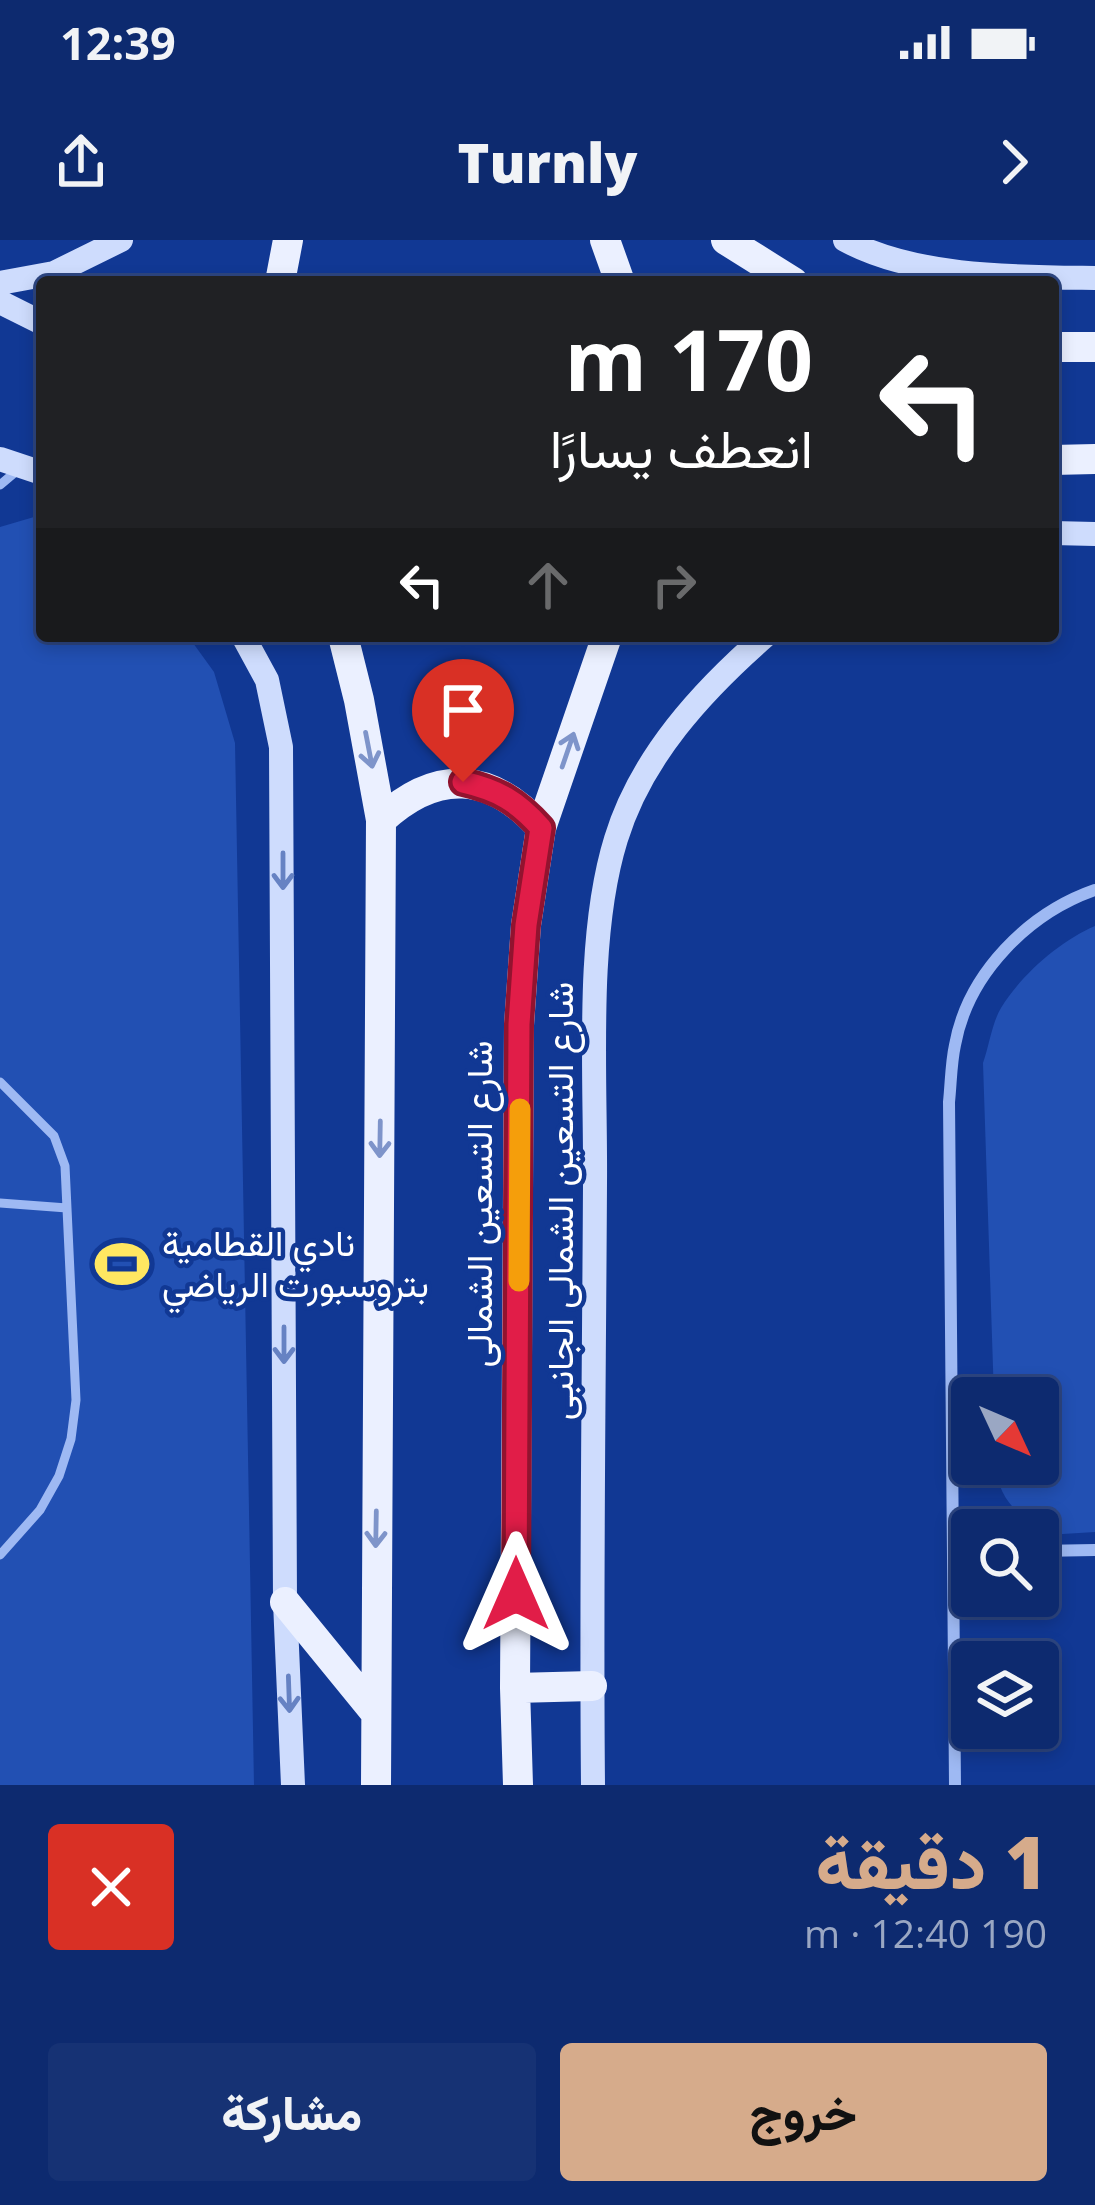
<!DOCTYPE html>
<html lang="ar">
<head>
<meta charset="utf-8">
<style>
  body { margin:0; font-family:"Open Sans",Vazirmatn,sans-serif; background:#163274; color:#f1f3f6; direction:rtl; height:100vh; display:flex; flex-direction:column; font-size:45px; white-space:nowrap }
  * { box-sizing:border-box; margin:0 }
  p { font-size:39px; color:#9aa7c3 }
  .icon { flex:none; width:66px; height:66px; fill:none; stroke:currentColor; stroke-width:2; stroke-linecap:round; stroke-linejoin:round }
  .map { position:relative; height:1545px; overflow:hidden; direction:ltr }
  .side { display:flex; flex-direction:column; background:#0d2a6f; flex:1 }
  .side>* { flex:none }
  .hud { position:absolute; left:36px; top:36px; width:1023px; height:366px; border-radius:12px; box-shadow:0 6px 18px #0003,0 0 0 3px #2d4682; direction:rtl; background:#202124; color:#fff; overflow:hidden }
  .needle { width:78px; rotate:134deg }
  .tools { position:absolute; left:951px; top:1137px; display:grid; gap:24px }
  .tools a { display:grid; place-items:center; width:108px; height:108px; border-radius:12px; background:#0d2a6f; box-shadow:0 6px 18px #0003,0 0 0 3px #2d4682; font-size:60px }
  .pin { position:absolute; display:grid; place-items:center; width:102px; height:102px; color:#fff; margin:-123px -51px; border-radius:50% 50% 50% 0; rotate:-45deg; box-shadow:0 0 12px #0007 }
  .pin .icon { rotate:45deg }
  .me { position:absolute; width:132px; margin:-66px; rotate:0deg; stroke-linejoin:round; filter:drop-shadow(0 0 9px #0008) }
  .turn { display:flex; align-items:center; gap:42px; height:252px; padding:0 48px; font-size:54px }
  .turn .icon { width:156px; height:156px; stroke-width:2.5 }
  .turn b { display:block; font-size:84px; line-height:102px }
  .lanes { display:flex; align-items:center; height:114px; padding:0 48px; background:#0003; justify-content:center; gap:60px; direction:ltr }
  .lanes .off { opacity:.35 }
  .round { display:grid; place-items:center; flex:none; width:126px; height:126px; border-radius:12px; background:#163274 }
  .overview { display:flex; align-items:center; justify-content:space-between; height:204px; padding:0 48px }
  h1 { font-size:72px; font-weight:800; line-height:90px; color:#d6ab8b }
  .button { display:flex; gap:24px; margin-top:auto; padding:24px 48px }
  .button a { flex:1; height:138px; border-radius:12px; background:#d6ab8b; color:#111; font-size:48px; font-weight:800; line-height:138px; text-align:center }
  .button a+a { background:#163274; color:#f1f3f6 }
  .status { display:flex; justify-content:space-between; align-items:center; height:84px; padding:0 60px; background:#0d2a6f; direction:ltr }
  .status svg { height:33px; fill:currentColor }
  header { display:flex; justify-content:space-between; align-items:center; height:156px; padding:0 48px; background:#0d2a6f; font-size:54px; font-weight:800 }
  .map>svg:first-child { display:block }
  .green { fill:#2250b3 }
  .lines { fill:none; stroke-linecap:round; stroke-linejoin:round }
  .lane { stroke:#9eb9f3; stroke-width:9 }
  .street { stroke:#9eb9f3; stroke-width:12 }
  .secondary { stroke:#cedcfd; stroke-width:24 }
  .primary { stroke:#ebf0ff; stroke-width:30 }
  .oneway { stroke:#7e94ca }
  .oneway2 { stroke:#6682c3 }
  .route-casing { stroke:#92132f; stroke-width:30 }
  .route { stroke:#e11d48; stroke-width:21 }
  .slow { stroke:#f59e0b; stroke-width:21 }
  .labels { text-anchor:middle; stroke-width:9; stroke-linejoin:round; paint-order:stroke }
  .street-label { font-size:36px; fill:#fff; stroke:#113894 }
  .poi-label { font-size:36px; fill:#fff; stroke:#113894; text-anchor:start }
</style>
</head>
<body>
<div class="status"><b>12:39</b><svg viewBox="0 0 49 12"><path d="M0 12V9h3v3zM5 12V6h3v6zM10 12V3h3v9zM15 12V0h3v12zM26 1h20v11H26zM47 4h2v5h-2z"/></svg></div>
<header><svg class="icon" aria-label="forward" viewBox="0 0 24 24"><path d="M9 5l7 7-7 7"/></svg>Turnly<svg class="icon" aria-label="share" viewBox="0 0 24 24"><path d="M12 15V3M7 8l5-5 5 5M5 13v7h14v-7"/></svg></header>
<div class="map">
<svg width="1095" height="1545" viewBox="0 0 1095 1545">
  <rect width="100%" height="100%" fill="#113894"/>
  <!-- green -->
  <path class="green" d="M34 277 42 280V396H188L214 432 235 503 254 1545H0V287Z
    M1095 686V1292L1047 1295C1020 1276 997 1260 996 1224H1038V1158H994L983 823C989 806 992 783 1001 768 1022 734 1060 701 1095 686Z"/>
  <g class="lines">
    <!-- lane -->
    <path class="lane" d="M0 245 19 229
      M0 842 54 896 65 926 76 1160 71 1199 59 1236 40 1270 0 1315
      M0 963 67 968"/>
    <!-- street -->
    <path class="street" d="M1038 1311 1095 1310
      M953 1313H972
      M955 1545 949 862C951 843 951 823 955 805 968 733 1029 673 1095 650"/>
    <!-- secondary -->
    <path class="secondary" d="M845 0C915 38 1017 37 1095 38
      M0 43 54 33 121 0
      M0 62 42 83
      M0 219 42 233
      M1053 293 1095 294
      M243 396 267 440 281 507 285 1362 293 1545
      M593 1545C591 1344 594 1144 595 943 596 837 585 699 616 599 641 517 702 451 765 396"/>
    <!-- primary -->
    <path class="primary" d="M605 0 620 42
      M726 0 793 42
      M280 42 288 0
      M1053 107H1095
      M1053 220 1095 219
      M343 396 359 460 381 580 376 1545
      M381 580C436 529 491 531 541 588
      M285 1362 374 1471
      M515 1448 592 1446
      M518 1545 515 1448 519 785 526 685 541 588 607 396"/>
  </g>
  <!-- one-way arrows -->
  <defs><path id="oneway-shaft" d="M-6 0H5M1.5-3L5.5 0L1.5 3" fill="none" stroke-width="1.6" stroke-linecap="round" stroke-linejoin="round" transform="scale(3)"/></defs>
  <g class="oneway">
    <use href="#oneway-shaft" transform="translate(369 510) rotate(79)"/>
    <use href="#oneway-shaft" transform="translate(568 510) rotate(-71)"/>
    <use href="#oneway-shaft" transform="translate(380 899) rotate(91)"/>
    <use href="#oneway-shaft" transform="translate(376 1289) rotate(91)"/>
  </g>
  <g class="oneway2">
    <use href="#oneway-shaft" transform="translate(283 631) rotate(90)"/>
    <use href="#oneway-shaft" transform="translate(284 1105) rotate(90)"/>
    <use href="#oneway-shaft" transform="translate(289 1454) rotate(88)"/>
  </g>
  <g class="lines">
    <defs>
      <path id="route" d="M463 542C498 550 517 561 541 588L526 685 519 784 516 1354"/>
    </defs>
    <!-- route casing -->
    <use href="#route" class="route-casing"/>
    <!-- route -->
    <use href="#route" class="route"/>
    <!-- slow -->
    <path class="slow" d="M519 1041 520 869"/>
  </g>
  <!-- icons -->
  <defs>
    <symbol id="stadium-bare" viewBox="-9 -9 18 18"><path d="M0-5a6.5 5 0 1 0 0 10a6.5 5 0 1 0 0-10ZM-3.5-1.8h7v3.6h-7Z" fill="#ffe761" stroke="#113894" stroke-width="2.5" paint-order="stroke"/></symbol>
  </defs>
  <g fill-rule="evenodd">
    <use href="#stadium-bare" x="84" y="986" width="76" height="76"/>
  </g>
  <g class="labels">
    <!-- street labels -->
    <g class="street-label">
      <text transform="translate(560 961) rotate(-90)" y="13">شارع التسعين الشمالى الجانبى</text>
      <text transform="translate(479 964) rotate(-90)" y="13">شارع التسعين الشمالى</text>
    </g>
    <!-- poi labels -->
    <g class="poi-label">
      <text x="162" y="1016">نادي القطامية<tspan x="162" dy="41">بتروسبورت الرياضي</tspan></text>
    </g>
  </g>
</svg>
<div class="tools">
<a><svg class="needle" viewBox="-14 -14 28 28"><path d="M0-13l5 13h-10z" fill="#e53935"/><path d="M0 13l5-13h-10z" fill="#9aa7c3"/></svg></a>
<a><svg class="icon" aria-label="search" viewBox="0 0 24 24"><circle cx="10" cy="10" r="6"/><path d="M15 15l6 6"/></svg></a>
<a><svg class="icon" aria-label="layers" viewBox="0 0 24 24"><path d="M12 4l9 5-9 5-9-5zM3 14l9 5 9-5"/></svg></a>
</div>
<div class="pin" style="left:463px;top:542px;background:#d93025"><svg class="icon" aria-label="arrive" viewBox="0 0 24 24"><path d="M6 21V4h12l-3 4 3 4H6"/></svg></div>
<svg class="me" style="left:516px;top:1354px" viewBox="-20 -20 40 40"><path d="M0-17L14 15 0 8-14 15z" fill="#e11d48" stroke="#fff" stroke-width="4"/></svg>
<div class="hud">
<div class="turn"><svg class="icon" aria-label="left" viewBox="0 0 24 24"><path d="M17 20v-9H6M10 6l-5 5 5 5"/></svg><div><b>170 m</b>انعطف يسارًا</div></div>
<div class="lanes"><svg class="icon" aria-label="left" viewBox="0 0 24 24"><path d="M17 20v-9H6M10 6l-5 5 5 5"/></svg><svg class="icon off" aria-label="ahead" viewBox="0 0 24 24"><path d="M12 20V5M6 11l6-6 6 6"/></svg><svg class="icon off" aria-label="right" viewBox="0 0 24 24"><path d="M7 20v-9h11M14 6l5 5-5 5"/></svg></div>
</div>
</div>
<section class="side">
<div class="overview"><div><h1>1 دقيقة</h1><p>190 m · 12:40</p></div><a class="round" style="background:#d93025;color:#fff"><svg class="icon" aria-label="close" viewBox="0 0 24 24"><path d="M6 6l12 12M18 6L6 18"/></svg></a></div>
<div class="button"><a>خروج</a><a>مشاركة</a></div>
</section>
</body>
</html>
